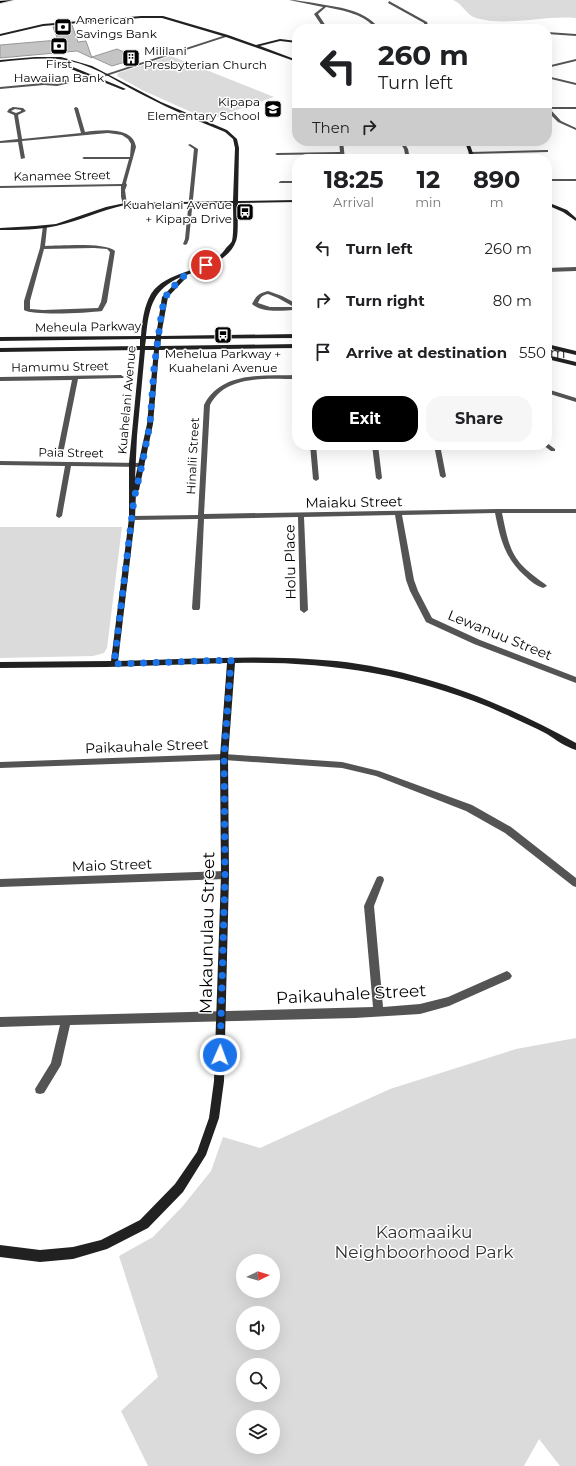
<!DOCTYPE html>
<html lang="en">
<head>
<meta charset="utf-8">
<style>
  body { margin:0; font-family:Montserrat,sans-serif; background:#f6f6f6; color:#202124; height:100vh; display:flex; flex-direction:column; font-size:15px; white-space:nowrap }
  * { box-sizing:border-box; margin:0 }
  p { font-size:13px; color:#757577 }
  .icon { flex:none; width:22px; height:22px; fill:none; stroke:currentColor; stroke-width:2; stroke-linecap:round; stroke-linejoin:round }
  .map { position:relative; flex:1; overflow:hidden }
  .panel { position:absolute; left:292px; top:154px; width:260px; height:296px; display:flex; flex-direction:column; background:#fff; border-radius:16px; box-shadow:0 4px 16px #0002 }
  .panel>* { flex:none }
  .top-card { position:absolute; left:292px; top:24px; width:260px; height:122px; border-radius:16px; box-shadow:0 4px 16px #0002; background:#fff; color:#202124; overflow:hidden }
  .needle { width:26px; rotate:85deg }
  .buttons { position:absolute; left:236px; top:1254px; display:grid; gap:8px }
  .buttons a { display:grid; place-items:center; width:44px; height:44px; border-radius:50%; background:#fff; box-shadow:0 4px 16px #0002; font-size:20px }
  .pin { position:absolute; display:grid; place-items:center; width:34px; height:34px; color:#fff; margin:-17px; border:2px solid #fff; border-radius:50%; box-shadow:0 1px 4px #0007 }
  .me { position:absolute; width:44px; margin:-22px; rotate:2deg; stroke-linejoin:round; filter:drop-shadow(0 0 3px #0008) }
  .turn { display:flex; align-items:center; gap:14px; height:84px; padding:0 20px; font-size:18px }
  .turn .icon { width:52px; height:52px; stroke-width:2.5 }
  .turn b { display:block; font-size:28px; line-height:34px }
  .then { display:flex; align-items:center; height:38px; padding:0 20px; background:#0003; gap:8px; font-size:15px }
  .eta { display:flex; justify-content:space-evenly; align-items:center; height:68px; text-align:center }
  .eta b { font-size:24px; font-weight:700; line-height:28px }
  .cta { display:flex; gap:8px; margin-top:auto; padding:8px 20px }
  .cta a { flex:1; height:46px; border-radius:16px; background:#000; color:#fff; font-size:16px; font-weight:700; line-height:46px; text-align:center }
  .cta a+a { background:#f6f6f6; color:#202124 }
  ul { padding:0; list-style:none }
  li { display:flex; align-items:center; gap:12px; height:52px; padding:0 20px }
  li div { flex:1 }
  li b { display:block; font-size:15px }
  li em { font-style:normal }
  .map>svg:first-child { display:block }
  .green { fill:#dbdbdb; fill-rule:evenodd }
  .building { fill:#c4c4c4; stroke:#989898 }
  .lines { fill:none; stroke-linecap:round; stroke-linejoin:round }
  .primary-casing { stroke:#dbdbdb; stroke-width:2 }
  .street { fill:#545454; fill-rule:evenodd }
  .secondary { fill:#212121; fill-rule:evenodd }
  .primary { fill:#000; fill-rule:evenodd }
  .route { stroke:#1a73e8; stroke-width:7; stroke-dasharray:0 12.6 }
  .labels { text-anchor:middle; stroke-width:3; stroke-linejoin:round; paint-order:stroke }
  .far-poi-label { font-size:12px; fill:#000; stroke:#fff; text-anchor:start }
  .far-street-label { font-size:12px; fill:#000; stroke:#fff }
  .street-label { font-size:14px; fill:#000; stroke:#fff }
  .near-street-label { font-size:17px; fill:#000; stroke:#fff }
  .near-park-label { font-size:17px; fill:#323232; stroke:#fff }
</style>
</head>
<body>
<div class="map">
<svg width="576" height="1466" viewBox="0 0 576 1466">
  <rect width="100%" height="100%" fill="#fff"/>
  <!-- green -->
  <path class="green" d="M453 0H576V18C544 15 507 27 476 18 466 15 463 4 453 0Z
    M171 56 274 97 209 120 142 90 117 76 118 73Z
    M0 527H122L107 648 104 653 93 656 0 658Z
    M576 1038V1466H560L539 1439 524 1466H148L121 1411 158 1377 119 1256 153 1237 182 1207 211 1171 223 1137 260 1148 390 1089 516 1049ZM243 1261H273V1291H243ZM243 1313H273V1343H243ZM243 1365H273V1395H243ZM243 1417H273V1447H243Z"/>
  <!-- building -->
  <path class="building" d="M72 25 78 42 86 41 92 58 77 51 0 58V45L58 40 53 27Z
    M117 49 138 58 112 66 92 57Z"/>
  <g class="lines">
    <defs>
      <path id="primary" d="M13 0 0 3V1Z"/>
    </defs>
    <!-- primary casing -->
    <use href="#primary" class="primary-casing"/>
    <!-- street -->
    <path class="street" d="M289 0C298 0 306 2 314 3 336 7 363 9 378 27L425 28 424 23 388 3 389 1 427 22 429 28 436 29H376C364 14 345 11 326 7L318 14 328 29H324L314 14 323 7Z
      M547 32 576 34V36L547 34Z
      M226 35 229 36 97 79 94 78Z
      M549 44 552 45 547 47V45Z
      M576 59V61L547 68V66Z
      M547 76 576 83V85L547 78Z
      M54 79 68 80 70 83 57 86 44 85 0 89V87L43 83 47 80ZM54 81 66 82 57 84 47 83Z
      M13 107 23 108 26 111 18 115 22 139 81 133 74 108 76 107 78 108 85 132C101 130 133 126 136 147L126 183 127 185 125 190 127 205 123 204 121 197V186L0 188V186L122 184 129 159H84L82 158 84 157H130L131 144 128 139 122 135 108 133 22 141 25 158 21 159 18 142 0 143V141L18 139 14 115 7 112 9 109ZM15 109 21 110V111L16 113 11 111Z
      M547 107H576V109H550L561 121 576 128V130L558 122 547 111Z
      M339 141H343L345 159H341L340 154 277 155 275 154 277 153 340 152Z
      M399 141H403L408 149 410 159H406L404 149Z
      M190 144 198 149 189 239 187 244 185 245 183 244 185 239 194 149 188 145Z
      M546 150H548V152L470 154 468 153 470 152Z
      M547 179H576V181H547Z
      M281 181H297V183H279V182Z
      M43 226 47 227 45 246C60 246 105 242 115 251L107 302 102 311C88 313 34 316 24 310V301L40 248ZM94 248 107 249 110 252 101 302 98 308 43 310 30 309V301L44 249Z
      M576 267V271L547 272V268Z
      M268 291 282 296 297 304V310C283 310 264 314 252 304 256 296 259 293 268 291ZM268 294 278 298 294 307H270L258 303C260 298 262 295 268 294Z
      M121 375 124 377 123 378 78 379 64 449 61 451 58 449 72 380 0 381V377Z
      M297 375V379C268 379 226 374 210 405L204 514 498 509H576V513H502C510 552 512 561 545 584L547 586 543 588C537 586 530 581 525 576 505 559 500 538 495 513L402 515 414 580 418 591 432 618 480 640 576 677V683L474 644 426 622 410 591 406 580 395 515 304 517 308 610 304 613 300 610 298 517 204 519 200 608 199 610H193L192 608 198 519 132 520 129 518 132 516 198 515 204 405C221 371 264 376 297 375Z
      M547 389 576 398V402L547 393Z
      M547 443 555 449V451H551L543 445H547Z
      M310 445H316L319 479 316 481 313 479Z
      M372 445H378L382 478 379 480 376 478Z
      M434 445H440L446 476 445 477 443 478 440 476Z
      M0 461 142 463 145 465 142 467 71 466 62 516 59 518 56 516 65 466 0 465Z
      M224 754 342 762 379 771 472 805 511 827 576 878V887L573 886 505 833 466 811 376 776 342 768 224 760 0 768V762Z
      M225 871 228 872 229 875 228 878 225 879 0 887V879Z
      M380 876 383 877 384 880 374 906 383 1007 420 1004 448 997 507 971 510 973 512 976 510 979 449 1006 420 1014 355 1018 70 1025 61 1065 44 1093 40 1094 36 1093 35 1089 51 1063 60 1025 0 1027V1017L373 1007 364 906 377 877Z"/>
    <!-- secondary -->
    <path class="secondary" d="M141 16H163L228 35 256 45 280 39 297 41V43L280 41 260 46 297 60V62L226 37 162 18H141L43 26 0 36V34L43 24Z
      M35 57H61L92 66 161 102 227 130 237 139 239 148 238 201 297 200V202L238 203C237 212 239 234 236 241 229 262 200 269 182 277L186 278 168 297 161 336 297 334V338L161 339 160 346 297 344V348L159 350 153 424 139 490 136 492 135 518 118 661C191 659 264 654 336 661 421 670 502 702 576 743V750C566 747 556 740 547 734 528 724 509 716 489 707 405 673 325 661 235 663L228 757 229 875 224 1081 219 1118 206 1155 183 1192 148 1228 107 1249 73 1259 40 1262 0 1257V1245L40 1250 73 1247 101 1240 140 1220 175 1184 197 1152 209 1118 214 1081 221 875 220 757 227 663 107 667 0 668V662L111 661 129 518V463L140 350 0 352V348L140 346V339L0 341V337L141 336C142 322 144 306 151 294 168 268 209 274 226 248 228 246 231 243 232 241 234 232 233 213 233 203L125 205C101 210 80 221 56 226 38 230 19 230 0 230V228L35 226 56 224 106 207 125 203 233 201 235 148 233 139 225 132C198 121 172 110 147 97 122 85 98 67 70 61 47 56 23 60 0 62V60ZM181 277 162 297 156 336H146C149 307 153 289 181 277ZM146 339H155L154 346H145ZM145 350H154L147 424 135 479 137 436Z
      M55 62 68 65 126 89 123 90 66 67 54 64Z
      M463 141H467L470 145 475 159H471L466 145Z
      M547 202 567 210 576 218V221L563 212 547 205Z
      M547 344 576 351V355L547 348Z
      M547 355 576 362V366L547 359Z"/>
    <!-- primary -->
    <use href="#primary" class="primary"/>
  </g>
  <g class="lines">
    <!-- route -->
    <path class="route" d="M206 265 186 274 174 286 165 297 162 310 154 368 150 424 142 465 134 499 114 664 231 660 224 757 225 875 220 1055"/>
  </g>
  <!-- icons -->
  <defs>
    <symbol id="bank-square" viewBox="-11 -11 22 22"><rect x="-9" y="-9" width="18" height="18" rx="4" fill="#000" stroke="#fff"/><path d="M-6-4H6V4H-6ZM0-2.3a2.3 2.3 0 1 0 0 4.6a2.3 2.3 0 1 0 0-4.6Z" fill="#fff"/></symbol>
    <symbol id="building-square" viewBox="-11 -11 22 22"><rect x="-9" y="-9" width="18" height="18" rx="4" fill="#000" stroke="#fff"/><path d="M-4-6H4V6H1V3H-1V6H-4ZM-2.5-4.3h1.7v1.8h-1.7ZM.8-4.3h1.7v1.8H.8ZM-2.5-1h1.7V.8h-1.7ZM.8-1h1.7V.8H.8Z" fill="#fff"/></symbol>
    <symbol id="school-square" viewBox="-11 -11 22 22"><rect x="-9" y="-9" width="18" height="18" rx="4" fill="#000" stroke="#fff"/><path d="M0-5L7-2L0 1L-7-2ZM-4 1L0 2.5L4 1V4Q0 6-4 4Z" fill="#fff"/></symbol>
    <symbol id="bus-square" viewBox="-11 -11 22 22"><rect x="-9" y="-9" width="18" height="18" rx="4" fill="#000" stroke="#fff"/><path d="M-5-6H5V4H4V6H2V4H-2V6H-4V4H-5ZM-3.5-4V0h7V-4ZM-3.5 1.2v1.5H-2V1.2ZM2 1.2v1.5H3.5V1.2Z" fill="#fff"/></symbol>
  </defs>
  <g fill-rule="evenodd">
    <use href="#bank-square" x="53" y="17" width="20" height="20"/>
    <use href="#bank-square" x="49" y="36" width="20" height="20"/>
    <use href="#building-square" x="121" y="48" width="20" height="20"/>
    <use href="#school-square" x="263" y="99" width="20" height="20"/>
    <use href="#bus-square" x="235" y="202" width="20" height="20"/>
    <use href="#bus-square" x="213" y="325" width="20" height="20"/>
  </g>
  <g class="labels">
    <!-- far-poi labels -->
    <g class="far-poi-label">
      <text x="76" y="24">American<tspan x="76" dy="14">Savings Bank</tspan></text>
      <text x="144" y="55">Mililani<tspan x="144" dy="14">Presbyterian Church</tspan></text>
      <text x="59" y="68" text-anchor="middle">First<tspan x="59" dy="14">Hawaiian Bank</tspan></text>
      <text x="260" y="106" text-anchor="end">Kipapa<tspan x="260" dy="14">Elementary School</tspan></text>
      <text x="232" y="209" text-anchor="end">Kuahelani Avenue<tspan x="232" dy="14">+ Kipapa Drive</tspan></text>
      <text x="223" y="358" text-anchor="middle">Mehelua Parkway +<tspan x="223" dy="14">Kuahelani Avenue</tspan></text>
    </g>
    <!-- far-street labels -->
    <g class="far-street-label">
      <text transform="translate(62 176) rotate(-1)" y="4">Kanamee Street</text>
      <text transform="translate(88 327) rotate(-1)" y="4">Meheula Parkway</text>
      <text transform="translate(60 367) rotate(-1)" y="4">Hamumu Street</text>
      <text transform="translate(127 400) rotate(-85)" y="4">Kuahelani Avenue</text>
      <text transform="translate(71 453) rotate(1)" y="4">Paia Street</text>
      <text transform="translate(193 456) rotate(-87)" y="4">Hinalii Street</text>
    </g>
    <!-- street labels -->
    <g class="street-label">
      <text transform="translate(354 502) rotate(-1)" y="5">Maiaku Street</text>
      <text transform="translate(290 562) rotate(-91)" y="5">Holu Place</text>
      <text transform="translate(500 635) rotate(22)" y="5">Lewanuu Street</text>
      <text transform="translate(147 746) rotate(-2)" y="5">Paikauhale Street</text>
      <text transform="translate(112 865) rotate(-2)" y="5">Maio Street</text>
    </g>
    <!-- near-street labels -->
    <g class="near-street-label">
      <text transform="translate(207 933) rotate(-89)" y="6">Makaunulau Street</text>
      <text transform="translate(351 994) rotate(-3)" y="6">Paikauhale Street</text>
    </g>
    <!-- near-park labels -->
    <g class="near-park-label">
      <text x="424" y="1238">Kaomaaiku<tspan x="424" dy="20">Neighboorhood Park</tspan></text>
    </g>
  </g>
</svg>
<div class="buttons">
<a><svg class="needle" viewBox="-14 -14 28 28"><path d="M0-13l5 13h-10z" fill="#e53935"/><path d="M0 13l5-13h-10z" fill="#757577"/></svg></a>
<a><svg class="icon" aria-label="sound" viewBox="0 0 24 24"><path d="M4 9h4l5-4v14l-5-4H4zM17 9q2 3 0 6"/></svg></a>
<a><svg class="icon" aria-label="search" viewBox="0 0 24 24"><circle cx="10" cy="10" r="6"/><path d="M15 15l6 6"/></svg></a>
<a><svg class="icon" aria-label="layers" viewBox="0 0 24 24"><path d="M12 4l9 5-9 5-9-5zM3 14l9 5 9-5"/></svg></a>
</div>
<div class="pin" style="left:206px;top:265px;background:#d93025"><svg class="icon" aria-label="arrive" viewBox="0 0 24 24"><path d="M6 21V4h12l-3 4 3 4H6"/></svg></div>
<svg class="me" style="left:220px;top:1055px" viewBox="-20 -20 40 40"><circle r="17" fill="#1a73e8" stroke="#fff" stroke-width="3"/><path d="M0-11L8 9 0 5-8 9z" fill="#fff"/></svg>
<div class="top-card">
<div class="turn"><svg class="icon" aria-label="left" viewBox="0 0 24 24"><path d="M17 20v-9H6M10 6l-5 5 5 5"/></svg><div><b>260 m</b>Turn left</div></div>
<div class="then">Then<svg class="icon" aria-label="right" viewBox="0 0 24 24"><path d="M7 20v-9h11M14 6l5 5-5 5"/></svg></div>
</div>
<section class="panel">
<div class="eta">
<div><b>18:25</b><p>Arrival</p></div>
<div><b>12</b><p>min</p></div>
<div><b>890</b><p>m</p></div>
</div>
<ul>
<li><svg class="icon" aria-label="left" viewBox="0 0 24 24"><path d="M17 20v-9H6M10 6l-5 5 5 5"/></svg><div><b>Turn left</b></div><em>260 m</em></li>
<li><svg class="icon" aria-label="right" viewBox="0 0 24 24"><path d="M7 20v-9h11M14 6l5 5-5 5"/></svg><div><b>Turn right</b></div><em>80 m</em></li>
<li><svg class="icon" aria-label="arrive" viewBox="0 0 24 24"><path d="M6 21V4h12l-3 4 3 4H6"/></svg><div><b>Arrive at destination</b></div><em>550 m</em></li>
</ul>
<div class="cta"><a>Exit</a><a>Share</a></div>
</section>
</div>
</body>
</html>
